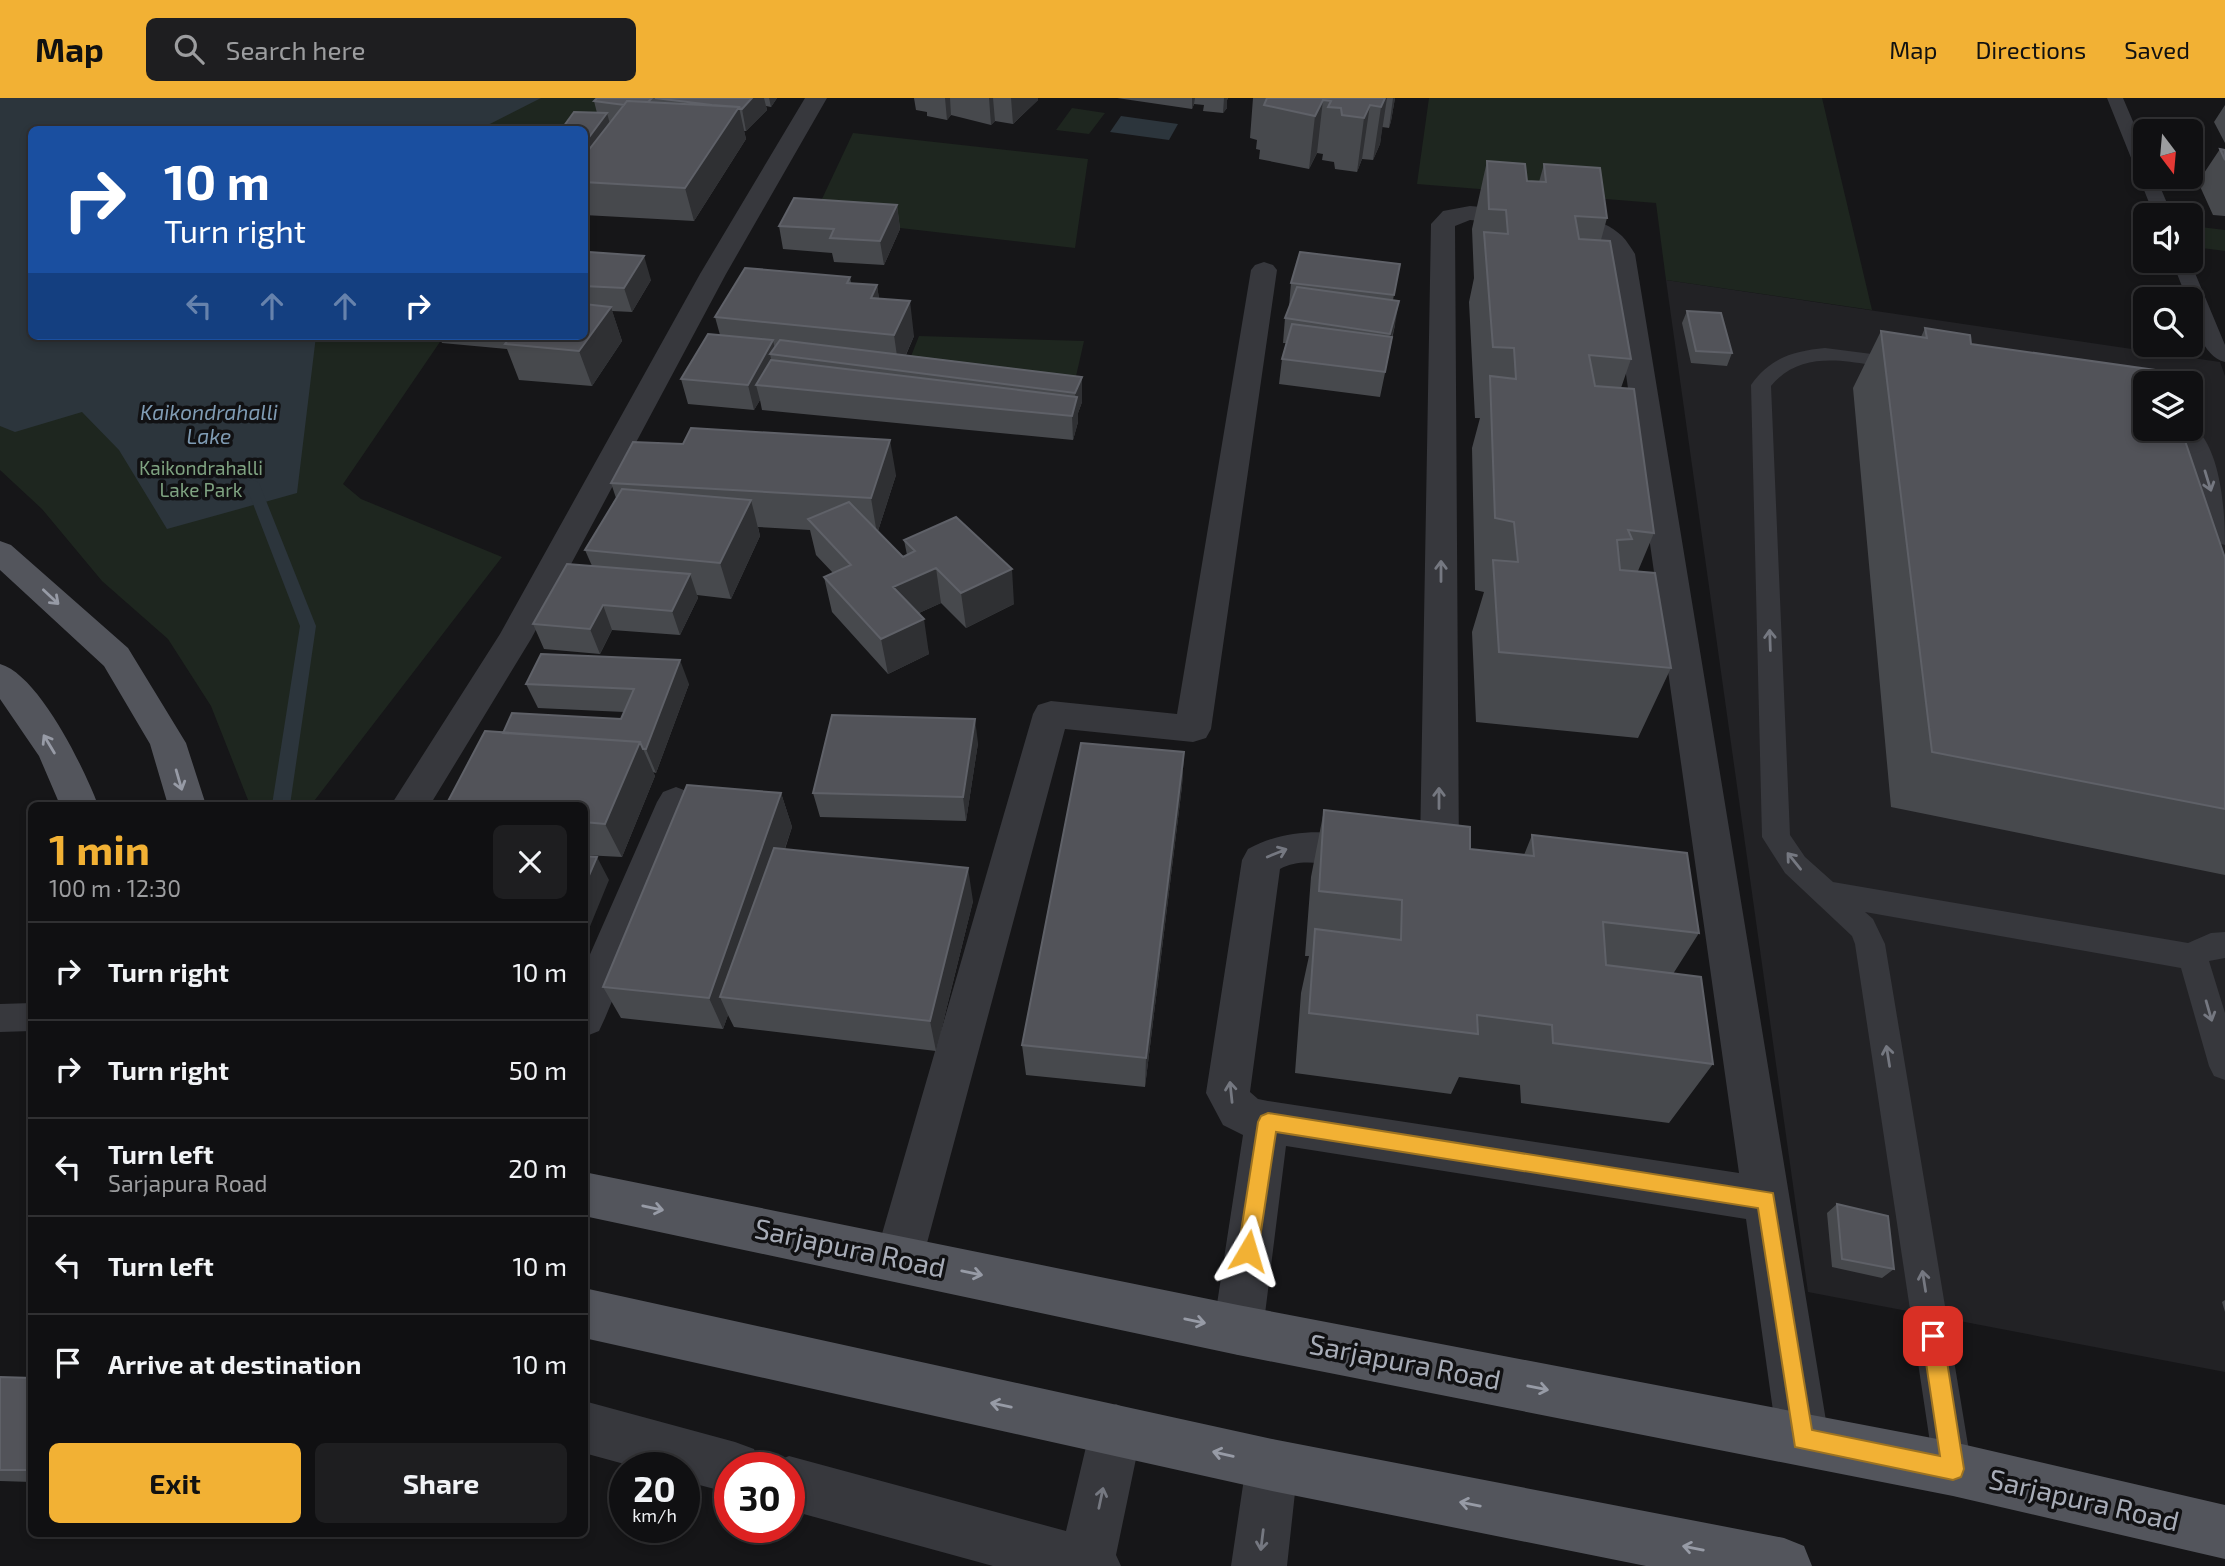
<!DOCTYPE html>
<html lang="en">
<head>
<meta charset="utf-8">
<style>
  body { margin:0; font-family:"Exo 2",sans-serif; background:#1e1e20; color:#f1f3f6; height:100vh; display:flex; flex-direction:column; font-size:26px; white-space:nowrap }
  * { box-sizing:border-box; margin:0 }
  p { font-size:23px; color:#9c9d9f }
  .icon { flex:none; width:38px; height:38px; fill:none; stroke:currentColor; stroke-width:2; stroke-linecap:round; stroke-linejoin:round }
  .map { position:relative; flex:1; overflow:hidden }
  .sheet { position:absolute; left:28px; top:704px; width:560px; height:735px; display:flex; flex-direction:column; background:#101012; border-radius:10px; box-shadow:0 4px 10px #0003,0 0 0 2px #303032 }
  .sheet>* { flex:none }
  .banner { position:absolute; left:28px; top:28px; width:560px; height:214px; border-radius:10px; box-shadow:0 4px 10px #0003,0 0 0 2px #303032; background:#1a4fa0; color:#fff; overflow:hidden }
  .needle { width:46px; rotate:164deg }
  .controls { position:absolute; left:2133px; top:21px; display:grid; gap:14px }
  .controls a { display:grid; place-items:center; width:70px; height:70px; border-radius:10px; background:#101012; box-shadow:0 4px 10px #0003,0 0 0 2px #303032; font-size:35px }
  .speed { position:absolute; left:609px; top:1354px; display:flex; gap:14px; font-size:35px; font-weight:700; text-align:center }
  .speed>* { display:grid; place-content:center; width:91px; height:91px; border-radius:50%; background:#101012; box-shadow:0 4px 10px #0003,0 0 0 2px #303032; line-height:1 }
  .speed small { font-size:18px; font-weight:400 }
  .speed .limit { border:10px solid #d22; background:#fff; color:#111 }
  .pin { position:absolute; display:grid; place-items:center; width:60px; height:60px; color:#fff; margin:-30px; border-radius:14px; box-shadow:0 4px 10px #0006 }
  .me { position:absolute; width:77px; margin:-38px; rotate:7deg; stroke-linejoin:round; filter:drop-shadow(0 0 5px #0008) }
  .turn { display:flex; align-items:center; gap:24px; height:147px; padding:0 21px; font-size:32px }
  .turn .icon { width:91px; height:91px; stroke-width:2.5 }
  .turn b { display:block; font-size:49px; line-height:60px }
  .lanes { display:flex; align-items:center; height:66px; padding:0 21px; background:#0003; justify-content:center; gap:35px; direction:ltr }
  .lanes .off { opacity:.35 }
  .round { display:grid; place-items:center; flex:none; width:74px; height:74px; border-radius:10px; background:#1e1e20 }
  .summary { display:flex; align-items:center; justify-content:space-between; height:119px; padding:0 21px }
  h1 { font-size:42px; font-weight:700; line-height:52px; color:#f2b134 }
  .button { display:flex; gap:14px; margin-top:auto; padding:14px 21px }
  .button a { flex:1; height:80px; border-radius:10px; background:#f2b134; color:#111; font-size:28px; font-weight:700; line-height:80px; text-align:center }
  .button a+a { background:#1e1e20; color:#f1f3f6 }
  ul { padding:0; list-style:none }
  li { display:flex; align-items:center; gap:21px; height:98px; padding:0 21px; border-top:2px solid #303032 }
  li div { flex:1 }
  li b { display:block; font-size:26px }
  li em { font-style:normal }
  header { display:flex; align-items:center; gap:42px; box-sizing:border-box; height:98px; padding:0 35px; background:#f2b134; color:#111 }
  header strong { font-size:33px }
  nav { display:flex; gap:38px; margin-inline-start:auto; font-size:24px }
  .search { width:490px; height:63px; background:#1e1e20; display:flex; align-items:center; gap:18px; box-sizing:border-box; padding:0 24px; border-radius:10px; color:#9c9d9f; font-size:26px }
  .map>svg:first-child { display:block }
  .built { fill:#222225; fill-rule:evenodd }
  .green { fill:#1e261f }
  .water { fill:#2c353c }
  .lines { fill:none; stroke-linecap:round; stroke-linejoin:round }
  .stream { fill:#2c353c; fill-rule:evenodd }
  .lane { fill:#37383d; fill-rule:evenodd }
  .street { fill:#37383d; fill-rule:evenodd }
  .primary { fill:#53555c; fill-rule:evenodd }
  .wall { fill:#47494d }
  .shaded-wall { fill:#2f3033 }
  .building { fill:#525359; stroke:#5f6168; stroke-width:2 }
  .oneway { stroke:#757881 }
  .oneway2 { stroke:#979ba6 }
  .route { fill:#f2b134; stroke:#9d7322; stroke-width:2 }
  .labels { text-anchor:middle; stroke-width:7; stroke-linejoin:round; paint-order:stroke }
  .far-park-label { font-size:19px; fill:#7fa381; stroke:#111113 }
  .far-water-label { font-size:21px; font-style:italic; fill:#7f9bb3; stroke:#111113 }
  .near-street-label { font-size:28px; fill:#a8adb8; stroke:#111113 }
</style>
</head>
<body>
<header>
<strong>Map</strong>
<div class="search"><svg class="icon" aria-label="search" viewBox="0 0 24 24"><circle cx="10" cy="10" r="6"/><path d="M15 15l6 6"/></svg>Search here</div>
<nav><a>Map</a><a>Directions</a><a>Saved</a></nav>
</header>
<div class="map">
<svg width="2225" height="1468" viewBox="0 0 2225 1468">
  <rect width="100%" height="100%" fill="#161618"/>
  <!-- built -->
  <path class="built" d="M1666 182 2220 264 2225 278V1274L1808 1194ZM2146 285H2191V331H2146Z"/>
  <!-- green -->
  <path class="green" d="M0 0H615L584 32H32V238H444L343 386 361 401 502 459 311 707H250L211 608 168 541 102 483 42 411 0 372Z
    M1429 0H1822L1872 212 1666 182 1656 105 1417 86Z
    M1072 10 1105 15 1089 36 1056 32Z
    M853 35 1088 61 1075 150 813 120Z
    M2192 128 2225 132V153L2202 150Z
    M919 238 1084 243 1072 296 904 276Z"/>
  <!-- water -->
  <path class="water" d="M0 0H541L480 31 32 32V238H316L297 395 167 431 119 352 82 314 15 334 0 328Z
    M1121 18 1178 26 1169 42 1110 34Z"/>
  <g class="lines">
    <!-- stream -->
    <path class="stream" d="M252 381 259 385 316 528 290 707H272L300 528 245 385Z"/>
    <!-- lane -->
    <path class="lane" d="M2107 0H2123L2146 54V79H2156L2172 117H2154Z
      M2172 163H2190L2225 247V264C2203 259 2191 222 2191 201H2187Z
      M1825 250 1903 260 1913 266C1898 286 1815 234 1771 288L1790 737 1805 759 1833 784 2188 845 2211 835 2225 834V860L2209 863 2225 915V982L2214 978 2209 968 2181 870 1865 814 1873 821 1885 846 1972 1371 1967 1385 1953 1390 1939 1385 1934 1371 1855 846 1852 838 1785 775 1762 739 1751 287C1770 260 1793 253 1825 250Z
      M2191 326C2221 348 2225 412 2225 447L2206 442 2209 452 2205 457H2189L2181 439 2191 429 2210 427 2184 342 2174 331H2191Z
      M32 905V933L0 934V906Z"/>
    <!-- street -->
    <path class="street" d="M805 0H827L726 176 531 541 430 707H391L500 536 700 176Z
      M1470 108C1510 111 1593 108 1622 138 1627 143 1631 150 1635 156L1829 1341 1821 1359 1803 1367 1785 1359 1777 1341 1746 1121 1286 1048 1263 1232 1256 1250 1238 1257 1220 1250 1213 1232 1243 1037 1223 1027 1206 995 1242 762 1248 751C1290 728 1340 731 1384 746L1390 757 1384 768C1351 779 1312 753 1280 771L1250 994 1258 1001 1268 1003 1739 1075 1609 156C1585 120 1509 125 1470 122L1455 128 1459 764 1453 775 1439 780 1412 774 1406 763 1412 752 1420 749 1431 126 1443 113Z
      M1264 164 1273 167 1277 172 1211 631 1206 640 1193 644 1065 631 923 1160 916 1177 899 1184 882 1177 875 1160 1033 616 1038 607 1051 603 1177 616 1251 172 1255 167Z
      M676 689 689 694 695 704 605 920 599 933 584 939V870L657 704 663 694Z
      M584 1303 735 1344 754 1351 761 1370H730V1395L684 1383V1370H639L584 1355Z
      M1116 1306 1134 1314 1142 1332 1116 1457 1121 1468H993L789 1412V1370H768L770 1366 789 1358 1066 1433 1090 1332 1098 1314Z
      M1272 1341 1291 1348 1298 1367 1287 1468H1231L1246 1367 1253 1348Z"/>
    <!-- primary -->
    <path class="primary" d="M0 443 11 447 128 550 186 645 206 707H168L150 646 104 568 0 472Z
      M0 566C39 577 84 670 98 707H60L39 658 0 601Z
      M584 1074 1238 1207 1953 1344 2225 1407V1461L1953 1398 1238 1257 584 1118Z
      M584 1190 1272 1341 1784 1440 1804 1448 1812 1468H1646L1272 1393 584 1240Z"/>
  </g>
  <!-- wall -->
  <path class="wall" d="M597 0H777L771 9 766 8 767 12 746 33H744L746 41 694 123 584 117V32L597 15 594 3Z
    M914 0H1038V2L1013 26 995 23 991 27 951 17 947 22 927 18V14L916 12Z
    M1117 0H1228L1227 2V10L1223 15 1203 13 1204 7 1194 6 1192 11Z
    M1253 0H1395L1391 23 1389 30 1382 29 1380 46 1373 62 1362 61 1357 74 1335 71 1334 64 1322 62 1323 56 1317 55 1309 71 1259 61 1260 52 1256 51 1257 42 1250 40Z
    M2225 7V45L2214 24Z
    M2220 51 2225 52V118L2213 117 2198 84Z
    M1487 63 1527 83 1539 84 1544 66 1607 120 1601 142 1631 261 1621 290 1654 435 1638 473 1671 570 1638 640 1476 624 1472 534 1484 494 1475 492 1472 350 1480 320H1475L1469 204 1474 180 1472 131Z
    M897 107 900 131 884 167 834 164 832 155 783 151 779 128Z
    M584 161 651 182 632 214 612 213 622 243 592 288 519 282 507 251 442 245 439 238H584Z
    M1400 166 1393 202 1395 227 1380 299 1279 286 1282 261 1286 245H1283L1285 220 1290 209H1289L1291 185Z
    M850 179 851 185 877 187 879 201 914 238 906 257 1082 279V304L1078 315V324L1073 342 762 312 760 302 754 312 688 306 681 281 720 237 715 219Z
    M1687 213 1732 255 1727 268 1691 265 1682 225Z
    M1925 230 1971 246 2225 460V777L1891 709 1853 290 1881 233 1921 239Z
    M896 377 878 433 903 459 907 457 904 442 1014 506 966 530 941 505 919 515 929 556 888 576 832 514 824 479 833 475 816 457 810 432 758 429 760 438 731 501 697 497 698 500 680 537 612 532 600 556 544 551 533 526 592 468 585 452 616 400 611 385Z
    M526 586H689L656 675 653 674 655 678 622 759 584 757V707L503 635 621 621 624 614 538 610Z
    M978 645 966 723 820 719 813 695Z
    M1184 654 1182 688 1145 989 1026 977 1022 947Z
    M781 695 792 729 785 751 973 803 936 953 734 929 728 917 723 931 621 920 603 889Z
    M1324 712 1470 751 1524 757 1532 737 1699 835 1673 876 1713 966 1669 1025 1521 1005 1520 987 1459 979 1451 996 1295 975 1301 895 1309 858H1305L1311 779Z
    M1837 1106 1894 1171 1882 1180 1832 1169 1827 1115Z
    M2225 1202V1214L2222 1204Z
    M0 1279 32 1280V1384L0 1383Z"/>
  <!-- shaded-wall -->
  <path class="shaded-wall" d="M752 0H764L767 12 746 33 742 11Z
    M769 0H777L771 9Z
    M945 0H950L951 17 947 22Z
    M989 0H993L995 23 991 27Z
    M1011 0H1038V2L1013 26Z
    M1192 0H1195L1194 6 1192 11Z
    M1224 0H1228L1227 2V10L1223 15Z
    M1385 0H1387L1380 46 1373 62 1381 9Z
    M1393 0H1395L1391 23 1389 30Z
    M1323 2 1317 55 1309 71 1315 18Z
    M1370 7 1362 61 1357 74 1364 20Z
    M739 9 746 41 694 123 685 90Z
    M607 15 616 48 584 84V46Z
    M897 107 900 131 884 167 880 143Z
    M644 158 651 182 632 214 624 190Z
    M877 187 882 222 871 200Z
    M910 203 914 238 899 272 894 237Z
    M1399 203 1395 227 1386 260 1390 236Z
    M611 209 622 243 592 288 579 253Z
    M773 242 776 257 770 256 774 274 756 287 760 302 754 312 748 287Z
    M1082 279V304L1078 315V324L1073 342 1072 318 1076 305 1075 295Z
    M890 342 896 377 877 436 871 400Z
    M751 402 760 438 731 501 720 465Z
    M936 470 941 505 899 524 893 489Z
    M1012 471 1014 506 966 530 961 495Z
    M690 476 698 500 680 537 672 513Z
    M603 507 612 532 600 556 590 531Z
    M924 521 929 556 888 576 881 541Z
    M680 562 689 586 656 675 646 651Z
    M975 621 978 645 966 723 963 699Z
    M640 644 655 678 622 759 605 726Z
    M1184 654 1182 688 1145 989 1146 960Z
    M781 695 792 729 734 900 720 899 728 917 723 931 709 900Z
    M597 759 609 782 584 843V789Z
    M968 770 973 803 936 953 930 923Z"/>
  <!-- building -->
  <path class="building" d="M597 0H652L648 4 627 3 624 7 594 3Z
    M655 0H752L742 11 739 10V9L712 7Z
    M1267 0H1385L1381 9 1370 7 1364 20 1342 17 1341 10 1328 9 1331 3 1323 2 1315 18 1264 7Z
    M627 3 739 9 685 90 584 84V58Z
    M574 14 607 15 584 46V32H561Z
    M2220 51 2225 52V62Z
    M1487 63 1525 66 1527 83 1546 84 1544 66 1600 70 1607 120 1575 118 1579 141 1610 143 1631 261 1589 257 1595 288 1634 291 1654 435 1628 432 1632 441 1617 442 1620 472 1655 475 1671 570 1499 554 1493 462 1518 464 1514 424 1495 420 1490 278 1516 281 1514 250 1493 249 1484 134 1508 136 1506 112 1489 111Z
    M794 100 897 107 880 143 830 140 834 131 779 128Z
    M589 154 644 158 624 190 584 188V161Z
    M1300 154 1400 166 1394 197 1291 185Z
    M745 170 850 179 847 185 877 187 871 200 910 203 894 237 715 219Z
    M1297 189 1399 203 1390 236 1285 220Z
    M584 206 611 209 579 253 505 246 511 238H584Z
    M1687 213 1721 215 1732 255 1696 253Z
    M1292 226 1392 239 1385 274 1282 261Z
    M1925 230 1970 237 1971 246 2162 273 2166 285H2146V331H2181L2225 460V711L1932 654 1881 233 1927 240Z
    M708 236 773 242 748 287 681 281Z
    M780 242 1082 279 1075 295 770 256Z
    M771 262 1077 299 1072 318 756 287Z
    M691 330 890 342 871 400 611 385 633 344 683 346Z
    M622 391 751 402 720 465 585 452Z
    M849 404 903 459 915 453 904 442 956 419 1012 471 961 495 936 470 893 489 924 521 881 541 824 479 851 467 808 421Z
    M567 466 690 476 672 513 603 507 590 531 533 526Z
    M541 556 680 562 646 651H643L640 644 503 635 512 615 621 621 634 591 526 586Z
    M832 617 975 621 963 699 813 695Z
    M485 633 640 644 605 726 584 724V707H446Z
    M1081 645 1184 654 1146 960 1022 947Z
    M687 687 781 695 709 900 603 889Z
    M1324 712 1470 729V751L1534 758 1532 737 1687 755 1699 835 1603 824 1606 867 1701 879 1713 966 1553 945 1552 927 1477 917 1478 936 1309 915 1315 831 1401 842 1402 802 1319 793Z
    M774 750 968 770 930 923 720 899Z
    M584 758 597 759 584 789Z
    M1837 1106 1888 1118 1894 1171 1842 1161Z
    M0 1279 32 1280V1372H0Z"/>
  <!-- one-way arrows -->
  <defs><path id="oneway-shaft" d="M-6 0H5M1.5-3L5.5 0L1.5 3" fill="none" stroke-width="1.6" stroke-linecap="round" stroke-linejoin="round" transform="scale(1.75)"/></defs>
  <g class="oneway">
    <use href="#oneway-shaft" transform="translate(2208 383) rotate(73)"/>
    <use href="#oneway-shaft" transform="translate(1441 473) rotate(-90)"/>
    <use href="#oneway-shaft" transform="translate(1770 542) rotate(-92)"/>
    <use href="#oneway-shaft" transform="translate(1439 700) rotate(-90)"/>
    <use href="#oneway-shaft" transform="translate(1277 755) rotate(-22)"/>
    <use href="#oneway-shaft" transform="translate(1794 763) rotate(-129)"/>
    <use href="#oneway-shaft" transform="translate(2209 913) rotate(74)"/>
    <use href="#oneway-shaft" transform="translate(1888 958) rotate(-99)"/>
    <use href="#oneway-shaft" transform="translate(1231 994) rotate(-96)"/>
    <use href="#oneway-shaft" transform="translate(1924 1183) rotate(-99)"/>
    <use href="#oneway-shaft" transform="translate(1101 1400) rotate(-78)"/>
    <use href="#oneway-shaft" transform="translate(1262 1442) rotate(97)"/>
  </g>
  <g class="oneway2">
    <use href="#oneway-shaft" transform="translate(51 499) rotate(43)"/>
    <use href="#oneway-shaft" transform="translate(49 646) rotate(-121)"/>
    <use href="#oneway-shaft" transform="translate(179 682) rotate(74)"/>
    <use href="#oneway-shaft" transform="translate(653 1110) rotate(12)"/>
    <use href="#oneway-shaft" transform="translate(972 1175) rotate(12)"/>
    <use href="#oneway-shaft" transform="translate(1195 1223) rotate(12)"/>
    <use href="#oneway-shaft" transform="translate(1538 1290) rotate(11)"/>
    <use href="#oneway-shaft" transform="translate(1001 1307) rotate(-168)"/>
    <use href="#oneway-shaft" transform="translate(1223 1356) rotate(-167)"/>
    <use href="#oneway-shaft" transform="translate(1470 1406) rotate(-169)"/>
    <use href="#oneway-shaft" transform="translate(1693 1450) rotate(-169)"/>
  </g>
  <!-- route -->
  <path class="route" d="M1268 1015 1773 1095 1812 1332 1940 1358 1922 1238 1925 1231 1933 1228 1940 1231 1943 1238 1964 1371 1961 1379 1953 1382 1795 1349 1758 1110 1276 1034 1258 1153 1255 1160 1248 1163 1241 1160 1238 1153 1258 1024 1261 1018Z"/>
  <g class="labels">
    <!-- far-park labels -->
    <g class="far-park-label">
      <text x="201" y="377">Kaikondrahalli<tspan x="201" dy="22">Lake Park</tspan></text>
    </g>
    <!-- far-water labels -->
    <g class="far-water-label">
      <text x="209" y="322">Kaikondrahalli<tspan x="209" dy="24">Lake</tspan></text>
    </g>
    <!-- near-street labels -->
    <g class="near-street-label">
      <text transform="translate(850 1150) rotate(12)" y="10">Sarjapura Road</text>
      <text transform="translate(1405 1264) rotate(11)" y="10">Sarjapura Road</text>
      <text transform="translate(2084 1402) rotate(13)" y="10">Sarjapura Road</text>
    </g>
  </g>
</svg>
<div class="controls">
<a><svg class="needle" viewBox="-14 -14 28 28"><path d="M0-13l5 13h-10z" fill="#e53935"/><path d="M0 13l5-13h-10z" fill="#9c9d9f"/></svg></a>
<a><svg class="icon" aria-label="sound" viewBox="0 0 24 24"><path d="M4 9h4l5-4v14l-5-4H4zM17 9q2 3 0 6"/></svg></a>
<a><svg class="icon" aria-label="search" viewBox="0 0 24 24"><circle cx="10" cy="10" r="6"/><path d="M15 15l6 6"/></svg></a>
<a><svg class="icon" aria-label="layers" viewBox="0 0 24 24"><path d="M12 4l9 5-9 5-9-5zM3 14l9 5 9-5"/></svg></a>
</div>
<div class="speed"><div>20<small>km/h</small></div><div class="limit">30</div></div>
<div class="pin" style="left:1933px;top:1238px;background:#d93025"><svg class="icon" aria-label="arrive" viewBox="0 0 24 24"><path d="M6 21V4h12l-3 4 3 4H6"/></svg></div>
<svg class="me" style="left:1248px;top:1153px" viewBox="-20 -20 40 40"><path d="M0-17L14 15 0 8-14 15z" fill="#f2b134" stroke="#fff" stroke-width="4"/></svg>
<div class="banner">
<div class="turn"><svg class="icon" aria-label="right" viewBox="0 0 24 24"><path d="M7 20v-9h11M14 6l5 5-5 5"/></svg><div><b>10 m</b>Turn right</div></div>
<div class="lanes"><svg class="icon off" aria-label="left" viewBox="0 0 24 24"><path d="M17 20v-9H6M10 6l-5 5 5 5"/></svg><svg class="icon off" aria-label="ahead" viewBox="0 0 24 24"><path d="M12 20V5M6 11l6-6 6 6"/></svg><svg class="icon off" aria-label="ahead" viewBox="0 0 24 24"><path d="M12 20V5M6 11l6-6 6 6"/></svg><svg class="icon" aria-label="right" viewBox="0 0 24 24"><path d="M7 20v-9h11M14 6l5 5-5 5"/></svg></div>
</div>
<section class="sheet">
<div class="summary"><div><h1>1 min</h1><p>100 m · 12:30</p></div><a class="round"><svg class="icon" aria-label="close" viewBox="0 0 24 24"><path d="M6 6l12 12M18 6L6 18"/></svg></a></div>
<ul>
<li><svg class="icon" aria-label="right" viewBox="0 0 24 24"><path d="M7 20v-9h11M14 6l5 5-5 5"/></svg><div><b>Turn right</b></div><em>10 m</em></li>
<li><svg class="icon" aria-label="right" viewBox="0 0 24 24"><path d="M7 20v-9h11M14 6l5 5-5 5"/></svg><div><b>Turn right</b></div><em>50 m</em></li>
<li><svg class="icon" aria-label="left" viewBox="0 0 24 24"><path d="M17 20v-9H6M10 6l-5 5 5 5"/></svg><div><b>Turn left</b><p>Sarjapura Road</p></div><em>20 m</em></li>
<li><svg class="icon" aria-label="left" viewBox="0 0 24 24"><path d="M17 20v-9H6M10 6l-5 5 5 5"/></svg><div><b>Turn left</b></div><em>10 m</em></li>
<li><svg class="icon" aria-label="arrive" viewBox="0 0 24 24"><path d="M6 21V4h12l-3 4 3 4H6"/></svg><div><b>Arrive at destination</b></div><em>10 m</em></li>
</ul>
<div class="button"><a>Exit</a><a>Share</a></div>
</section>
</div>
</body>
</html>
